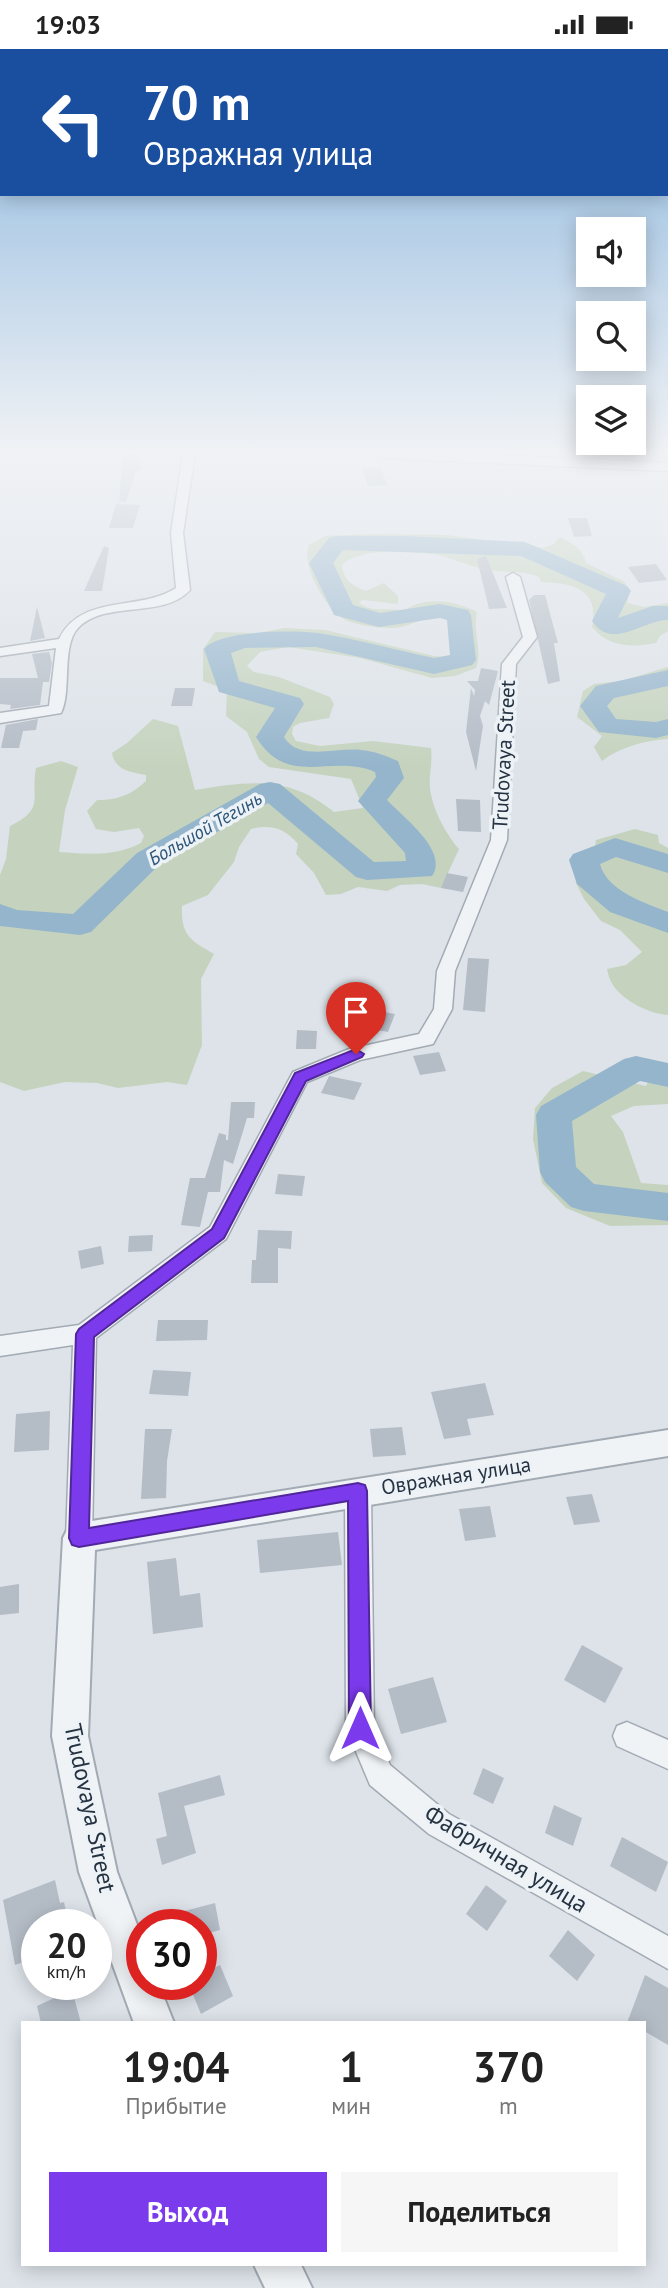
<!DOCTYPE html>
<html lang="ru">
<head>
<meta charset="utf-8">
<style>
  body { margin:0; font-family:"PT Sans",sans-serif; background:#f6f6f6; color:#222; height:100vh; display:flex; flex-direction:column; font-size:26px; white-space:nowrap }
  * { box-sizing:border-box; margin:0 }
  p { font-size:23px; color:#767676 }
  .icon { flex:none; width:38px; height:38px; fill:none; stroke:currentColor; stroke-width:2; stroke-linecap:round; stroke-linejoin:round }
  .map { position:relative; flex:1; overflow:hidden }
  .panel { position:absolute; left:21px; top:1972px; width:625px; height:245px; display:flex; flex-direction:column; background:#fff; border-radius:0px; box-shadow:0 4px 18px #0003 }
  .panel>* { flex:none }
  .guide { position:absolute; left:0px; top:0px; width:668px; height:147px; box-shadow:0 4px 18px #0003; background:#1a4fa0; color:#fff; overflow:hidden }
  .tools { position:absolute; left:576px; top:168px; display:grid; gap:14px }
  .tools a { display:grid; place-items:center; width:70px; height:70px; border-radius:0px; background:#fff; box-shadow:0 4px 18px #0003; font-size:35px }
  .speed { position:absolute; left:21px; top:1860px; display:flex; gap:14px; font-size:35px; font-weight:700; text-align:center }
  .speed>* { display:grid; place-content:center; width:91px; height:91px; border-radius:50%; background:#fff; box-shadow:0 4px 18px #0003; line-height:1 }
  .speed small { font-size:18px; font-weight:400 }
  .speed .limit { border:10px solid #d22; background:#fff; color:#111 }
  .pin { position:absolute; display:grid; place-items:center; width:60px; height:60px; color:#fff; margin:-72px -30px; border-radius:50% 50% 50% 0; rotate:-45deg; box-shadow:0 0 7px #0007 }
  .pin .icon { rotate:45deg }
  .me { position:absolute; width:77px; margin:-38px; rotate:0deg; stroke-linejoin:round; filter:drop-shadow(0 0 5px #0008) }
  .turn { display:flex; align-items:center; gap:24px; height:147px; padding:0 28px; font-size:32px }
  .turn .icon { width:91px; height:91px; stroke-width:2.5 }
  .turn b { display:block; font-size:49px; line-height:60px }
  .eta { display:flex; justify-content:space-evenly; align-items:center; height:119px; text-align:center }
  .eta b { font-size:42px; font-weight:700; line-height:49px }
  .action { display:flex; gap:14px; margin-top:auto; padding:14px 28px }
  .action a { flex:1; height:80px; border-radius:0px; background:#7c3aed; color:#fff; font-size:28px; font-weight:700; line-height:80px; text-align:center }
  .action a+a { background:#f6f6f6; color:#222 }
  .status { display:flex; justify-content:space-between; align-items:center; height:49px; padding:0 35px; background:#fff; direction:ltr }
  .status svg { height:19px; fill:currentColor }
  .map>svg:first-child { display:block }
  .green { fill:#c5d3be }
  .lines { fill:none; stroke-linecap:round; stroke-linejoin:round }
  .river { fill:#95b5cc; fill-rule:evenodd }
  .building { fill:#b4bcc6 }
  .minor-casing { stroke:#a2aab3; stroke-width:3 }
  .tertiary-casing { stroke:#a2aab3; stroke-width:4 }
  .minor { fill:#f0f3f6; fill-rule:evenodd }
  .tertiary { fill:#f0f3f6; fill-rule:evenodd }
  .route { fill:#7c3aed; stroke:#51269a; stroke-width:2 }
  .labels { text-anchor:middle; stroke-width:7; stroke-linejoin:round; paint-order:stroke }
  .far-water-label { font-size:19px; font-style:italic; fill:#2c5578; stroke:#edf2f6 }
  .street-label { font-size:21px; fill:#253241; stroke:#edf2f6 }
  .near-street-label { font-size:24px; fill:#253241; stroke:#edf2f6 }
</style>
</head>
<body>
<div class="status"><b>19:03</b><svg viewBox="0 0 49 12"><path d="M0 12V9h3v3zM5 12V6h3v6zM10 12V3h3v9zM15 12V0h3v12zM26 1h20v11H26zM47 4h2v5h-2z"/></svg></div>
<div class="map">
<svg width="668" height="2239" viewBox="0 0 668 2239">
  <rect width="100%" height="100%" fill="#dde3e9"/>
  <!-- green -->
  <path class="green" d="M372 485 447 486 543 499 554 495 559 488C572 494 583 499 586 514L625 533 629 544 627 554 644 558 668 554V582L660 587 656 594C632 599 608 598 592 578 600 540 573 534 541 533L539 528C524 521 507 524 491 521 472 519 456 510 438 506 413 502 360 498 342 516 343 531 353 537 366 542L384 534 398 547V555L362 551 359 554C374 565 388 557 404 562 425 546 456 552 477 563 472 582 483 601 476 619L455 627 432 629 360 609 288 598 260 603 247 617 254 623 279 628 330 648 334 655 329 669 300 674 293 678 292 685 296 692 320 697 373 692 431 699C432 710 431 716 430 727 427 751 444 783 459 800L441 839 422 835 400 836 387 842 358 838 341 845 326 846 314 824 296 805 298 795C285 779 270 775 251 780L239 798 234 813 208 846 182 857C181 887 190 891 214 905L201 930 202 996 187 1036 167 1033 118 1039 97 1034 65 1033 24 1042 0 1033V826L6 810 10 777C46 759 30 750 36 719L61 712 78 718 65 761 59 803C89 805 114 808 141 794L144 787 139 779 114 783 96 780 87 762 97 751C118 751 131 746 146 732V726C130 723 115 721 112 704L127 694 153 670 178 677 195 741C249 732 289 726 334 763L363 759 351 730 269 718 259 710 247 683 226 667 227 641 203 632V600L215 583 258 584 284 579 325 581 434 607 456 609C456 597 459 577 447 569 434 561 409 580 391 579 377 579 350 576 339 567 323 553 301 517 309 496L325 487Z
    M668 618V690C646 691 620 698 602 712L594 698 602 687 577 668 583 642 594 635 621 632Z
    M635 780 658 786 659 794 668 799V966C650 965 623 952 613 936 610 932 608 925 607 920L626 916 642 903 620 881 601 872 584 850 576 834 575 818 593 813 596 791Z
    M657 1015 668 1017V1055L634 1057 611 1067 623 1083 641 1134 668 1136V1176L610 1177 566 1159 542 1134 533 1090 535 1059 552 1039 583 1022 646 1037Z"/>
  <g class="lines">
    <!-- river -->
    <path class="river" d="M337 487H407L525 493 627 537 631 542 618 569 653 557H668V571C643 571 612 602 592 572L606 545 521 507 343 501 333 514 353 556 380 564 440 555 468 561 471 566 476 611 472 616 434 625 316 598 245 599 231 604 239 632 300 649 304 655 284 688C299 713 336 698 361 701 374 702 386 707 398 712L404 729 387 751C404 769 449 802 432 827L367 831 356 828 268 754 159 816 91 883 80 886 0 877V855L17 861 73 865 137 804 260 735 270 733 280 735 374 813 406 812 405 804 358 752 376 728 375 723C331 704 288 740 256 688L275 659 219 643 204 600C218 581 296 581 318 584 357 590 396 601 434 609L450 606 447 571 440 569 379 578 334 566 309 514 329 489Z
      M668 621V637L614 649 607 657 616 670 656 673 668 670V686L656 689 599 683 580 657 596 637Z
      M615 789 668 805V824L616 808 600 815C607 842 645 854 668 863V884L610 863 577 835 569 811 573 805Z
      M636 1007 668 1014V1038L640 1032 572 1072 576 1118 594 1135 668 1144V1172L584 1162 571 1158 545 1133 540 1123 536 1066 541 1057 624 1010Z"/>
  </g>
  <!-- building -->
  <path class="building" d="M123 405H141L140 422H136L126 453 119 452Z
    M381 419 387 436 368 437 362 420Z
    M116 455 140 456 133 479H109Z
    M568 469H587L592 487 574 488Z
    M104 497 109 499 102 542H84Z
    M486 507 507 559 489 560 477 510Z
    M656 515 667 531 639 534 628 518Z
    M534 546H545L558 594H554L560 632 548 635 529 551Z
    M37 558 45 589 30 592Z
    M49 603 52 614 49 633H43L40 656 10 660 11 656 0 655V629H38L32 605Z
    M481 619 498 622 489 656 485 652 480 667 483 677 476 722 466 683 471 639 474 647 475 641 467 632H478Z
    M175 639H195L192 657H171Z
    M38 670 36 681 23 682 19 699H1L6 676Z
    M456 750 480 751 481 783 458 782Z
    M447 824 468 828 463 843 441 839Z
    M468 909 489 910 485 963 463 961Z
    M373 961 395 965 388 983 366 979Z
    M297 981 317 982 316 1000H296Z
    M439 1003 446 1022 420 1026 413 1007Z
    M329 1027 362 1034 354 1051 321 1044Z
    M231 1053H255L254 1069H247L233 1115 224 1111 220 1143H208L200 1178 181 1176 190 1129H205L219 1084 226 1086V1091H228Z
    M278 1125 305 1127 302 1147 275 1145Z
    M258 1181 292 1182 291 1200 278 1199V1234H251L252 1211H256Z
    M153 1186 152 1202 128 1203 129 1187Z
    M101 1197 104 1215 81 1220 78 1202Z
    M158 1271H208L207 1291 156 1292Z
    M153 1321 191 1323 188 1347 149 1345Z
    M485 1334 494 1366 467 1370 471 1386 444 1390 431 1343Z
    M50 1362 49 1401 14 1403 16 1365Z
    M402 1378 406 1406 373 1408 370 1380Z
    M145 1380H172L167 1412 166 1449 141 1450Z
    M592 1445 600 1473 574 1476 566 1448Z
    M490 1457 496 1488 465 1492 459 1460Z
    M338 1483 342 1516 260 1524 257 1491Z
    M176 1509 180 1547 200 1544 203 1578 153 1585 147 1513Z
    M19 1535V1564L0 1566V1538Z
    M582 1596 623 1619 605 1654 564 1631Z
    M433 1628 447 1673 401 1685 388 1640Z
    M483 1719 504 1729 493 1755 473 1745Z
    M220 1726 225 1746 184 1757 196 1804 162 1816 156 1790 167 1787 158 1744Z
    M554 1756 582 1769 573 1797 545 1784Z
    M622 1788 668 1813 656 1843 610 1817Z
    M55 1831 60 1854 64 1853 69 1876H37V1908L15 1916 3 1851Z
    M486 1836 507 1852 487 1882 466 1865Z
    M215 1854 220 1881 201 1886V1876H155L154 1870Z
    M568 1881 595 1906 577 1932 549 1907Z
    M220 1916 233 1947 201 1965 189 1936H201V1926Z
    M645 1926 668 1939V1996L644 1982V1974H627Z
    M72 1941 81 1974H41L37 1957Z"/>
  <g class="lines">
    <defs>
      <path id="minor" d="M183 405H195L183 484 190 541C162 571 107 550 78 579 61 597 72 643 61 664L0 674V664L49 657 56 599 0 607V599L59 590C82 544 139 563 176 539L171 484Z
        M378 405H468L668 414V422L384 409Z
        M513 524 520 528 537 588 516 615 507 791 455 922 452 960 433 995 360 1011 307 1033 226 1190 96 1289 92 1489 88 1497 79 1501 70 1497 66 1489 73 1296 0 1307V1287L79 1276 210 1178 293 1023 349 1000 419 985 434 960 437 922 491 791 502 615 523 588 506 528Z
        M358 1431 367 1434 371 1442 374 1679 390 1716 449 1765 668 1887V1920L429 1785 370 1736 346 1679 345 1442 349 1434Z
        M627 1673 668 1691V1720L617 1697 613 1687 617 1677Z"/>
      <path id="tertiary" d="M668 1381V1407L95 1501 88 1687 117 1823 142 1889V1936H159L174 1974H134L79 1823 52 1687 63 1489 68 1479 79 1474Z
        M254 2216H301L312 2239H265Z"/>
    </defs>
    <!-- minor casing -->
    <use href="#minor" class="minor-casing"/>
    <!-- tertiary casing -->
    <use href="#tertiary" class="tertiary-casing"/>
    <!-- minor -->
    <use href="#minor" class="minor"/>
    <!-- tertiary -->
    <use href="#tertiary" class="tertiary"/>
  </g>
  <!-- sky -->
  <linearGradient id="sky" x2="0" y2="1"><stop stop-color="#87b4dd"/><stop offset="0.56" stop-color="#f0f2f5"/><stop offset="1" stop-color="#f0f2f5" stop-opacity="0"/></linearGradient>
  <rect width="668" height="719" fill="url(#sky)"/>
  <!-- route -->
  <path class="route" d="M356 1000 364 1005 362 1008 306 1032 224 1189 94 1288 89 1479 358 1434 365 1436 367 1442 371 1679 368 1686 360 1690 353 1686 349 1679 348 1452 79 1498 72 1496 69 1489 76 1285 79 1280 212 1180 295 1024Z"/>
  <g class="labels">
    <!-- far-water labels -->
    <g class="far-water-label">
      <text transform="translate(205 779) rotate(-30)" y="7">Большой Тегинь</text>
    </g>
    <!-- street labels -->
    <g class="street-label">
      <text transform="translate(504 706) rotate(-87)" y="7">Trudovaya Street</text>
      <text transform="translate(456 1427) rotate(-9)" y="7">Овражная улица</text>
    </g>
    <!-- near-street labels -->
    <g class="near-street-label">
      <text transform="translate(90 1759) rotate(78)" y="8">Trudovaya Street</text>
      <text transform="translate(506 1810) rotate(31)" y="8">Фабричная улица</text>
    </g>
  </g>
</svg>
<div class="tools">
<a><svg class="icon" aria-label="sound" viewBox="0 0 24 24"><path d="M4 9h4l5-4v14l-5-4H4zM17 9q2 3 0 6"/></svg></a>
<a><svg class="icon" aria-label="search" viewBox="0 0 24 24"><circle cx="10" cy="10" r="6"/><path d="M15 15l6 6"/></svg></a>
<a><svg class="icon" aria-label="layers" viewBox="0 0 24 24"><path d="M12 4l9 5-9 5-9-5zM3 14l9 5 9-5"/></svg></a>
</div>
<div class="speed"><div>20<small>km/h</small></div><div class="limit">30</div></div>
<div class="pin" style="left:356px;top:1005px;background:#d93025"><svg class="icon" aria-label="arrive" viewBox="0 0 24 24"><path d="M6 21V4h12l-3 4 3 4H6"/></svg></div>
<svg class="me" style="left:360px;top:1679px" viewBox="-20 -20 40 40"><path d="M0-17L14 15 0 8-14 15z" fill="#7c3aed" stroke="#fff" stroke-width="4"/></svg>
<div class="guide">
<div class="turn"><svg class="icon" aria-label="left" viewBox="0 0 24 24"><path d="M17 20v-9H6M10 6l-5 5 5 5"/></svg><div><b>70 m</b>Овражная улица</div></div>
</div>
<section class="panel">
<div class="eta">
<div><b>19:04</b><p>Прибытие</p></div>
<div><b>1</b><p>мин</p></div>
<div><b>370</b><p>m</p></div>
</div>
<div class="action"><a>Выход</a><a>Поделиться</a></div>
</section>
</div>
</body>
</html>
